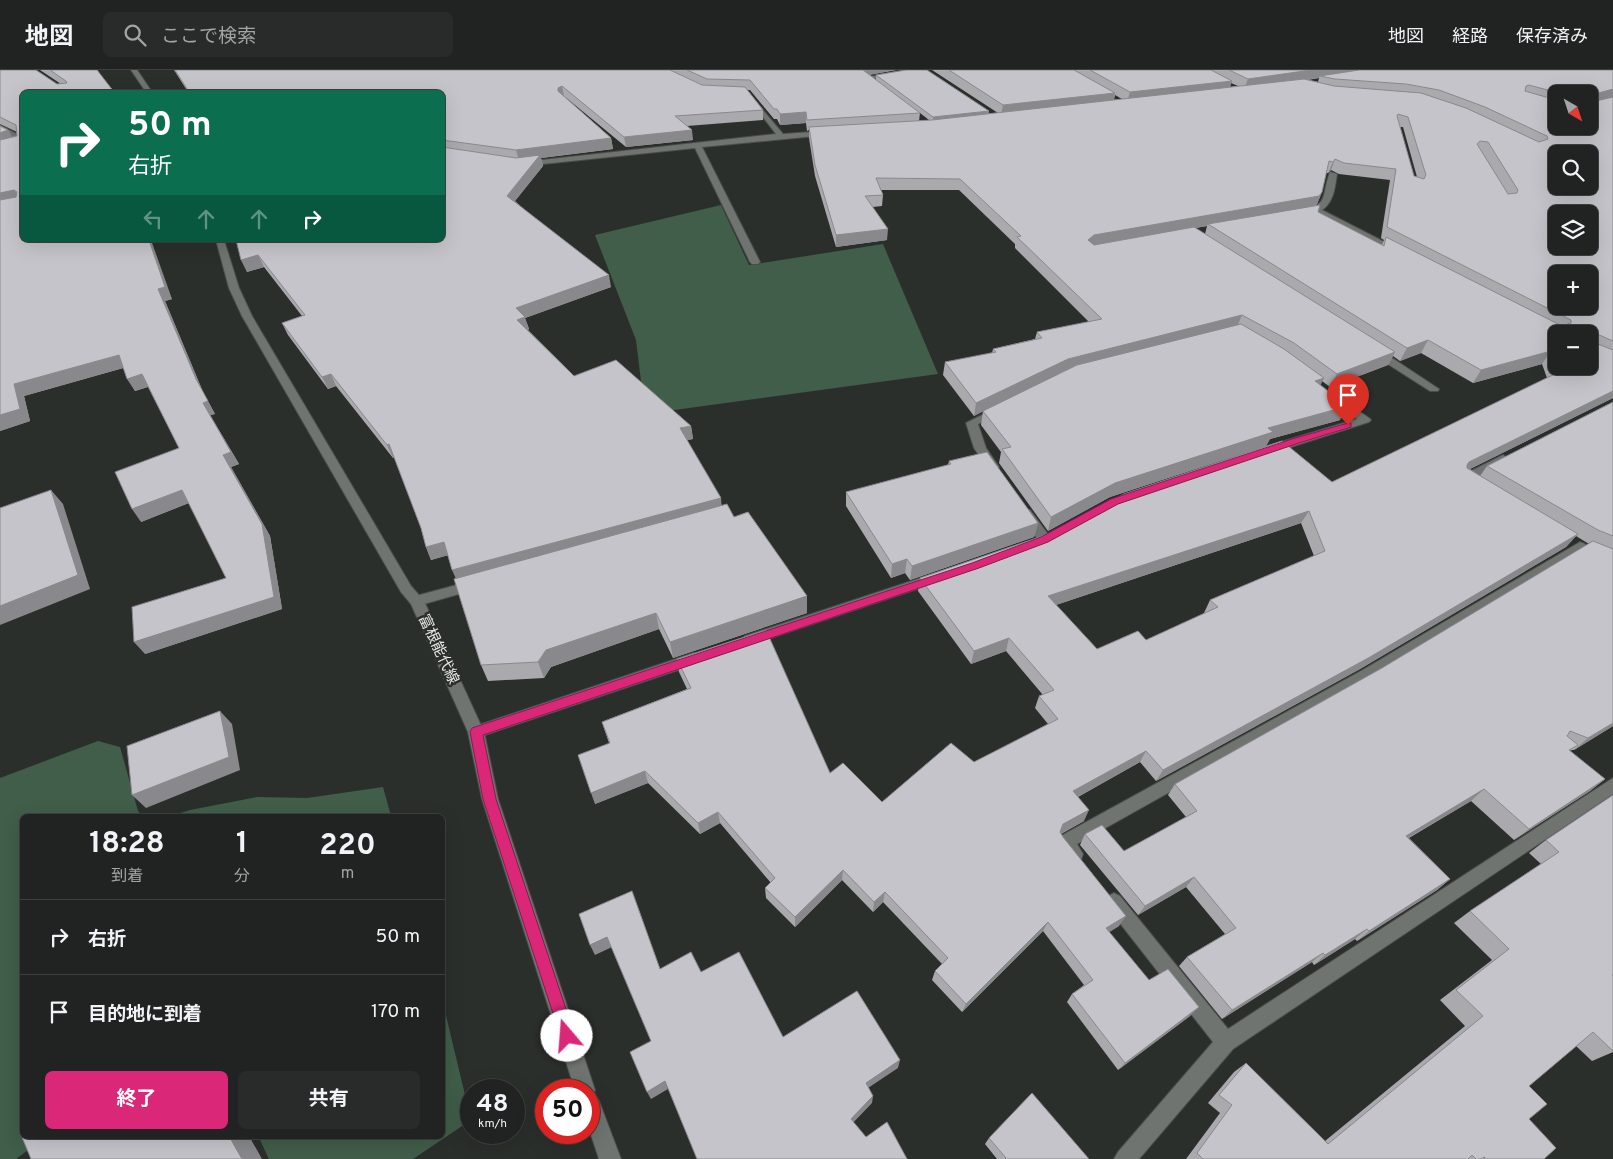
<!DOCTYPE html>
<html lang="ja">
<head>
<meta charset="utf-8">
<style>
  body { margin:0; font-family:Overpass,"Noto Sans JP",sans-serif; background:#282b2a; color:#f1f3f6; height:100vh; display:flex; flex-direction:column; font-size:19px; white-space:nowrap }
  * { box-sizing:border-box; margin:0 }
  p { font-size:16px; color:#a2a4a5 }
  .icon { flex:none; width:28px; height:28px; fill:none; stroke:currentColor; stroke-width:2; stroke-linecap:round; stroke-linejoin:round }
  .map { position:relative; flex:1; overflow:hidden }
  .drawer { position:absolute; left:20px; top:744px; width:425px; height:325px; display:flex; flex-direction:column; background:#202321; border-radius:8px; box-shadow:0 5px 20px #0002,0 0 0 1px #3d403f }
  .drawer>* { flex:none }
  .top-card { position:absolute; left:20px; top:20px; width:425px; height:152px; border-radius:8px; box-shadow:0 5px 20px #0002,0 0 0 1px #3d403f; background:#0b6e4f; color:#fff; overflow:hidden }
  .needle { width:32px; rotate:141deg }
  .buttons { position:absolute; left:1548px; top:15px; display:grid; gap:10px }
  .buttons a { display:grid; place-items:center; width:50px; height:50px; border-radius:8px; background:#202321; box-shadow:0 5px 20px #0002,0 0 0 1px #3d403f; font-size:25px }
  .speed { position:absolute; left:460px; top:1009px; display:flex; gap:10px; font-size:25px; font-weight:700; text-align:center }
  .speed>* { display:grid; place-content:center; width:65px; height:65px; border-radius:50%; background:#202321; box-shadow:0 5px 20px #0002,0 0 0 1px #3d403f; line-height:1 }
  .speed small { font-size:12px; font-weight:400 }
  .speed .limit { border:8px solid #d22; background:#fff; color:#111 }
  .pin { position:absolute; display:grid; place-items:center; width:42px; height:42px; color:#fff; margin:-51px -21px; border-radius:50% 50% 50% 0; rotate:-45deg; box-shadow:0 0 5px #0007 }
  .pin .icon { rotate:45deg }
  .me { position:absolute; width:55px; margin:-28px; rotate:342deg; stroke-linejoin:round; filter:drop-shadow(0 0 4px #0008) }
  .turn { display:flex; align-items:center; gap:18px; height:105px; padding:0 25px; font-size:22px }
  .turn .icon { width:65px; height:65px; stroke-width:2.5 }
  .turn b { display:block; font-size:35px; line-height:42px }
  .lanes { display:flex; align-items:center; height:48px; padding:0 25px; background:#0003; justify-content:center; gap:25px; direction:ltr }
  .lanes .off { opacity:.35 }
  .eta { display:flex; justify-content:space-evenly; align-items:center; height:85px; text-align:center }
  .eta b { font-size:30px; font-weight:700; line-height:35px }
  .primary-button { display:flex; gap:10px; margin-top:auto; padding:10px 25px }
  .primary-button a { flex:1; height:58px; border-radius:8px; background:#db2777; color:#fff; font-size:20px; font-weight:700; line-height:58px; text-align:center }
  .primary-button a+a { background:#282b2a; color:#f1f3f6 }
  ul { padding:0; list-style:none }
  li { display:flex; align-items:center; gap:15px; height:75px; padding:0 25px; border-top:1px solid #3d403f }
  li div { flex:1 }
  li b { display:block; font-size:19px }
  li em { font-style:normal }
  header { display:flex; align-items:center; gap:30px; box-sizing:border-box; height:70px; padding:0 25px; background:#202321; border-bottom:1px solid #3d403f }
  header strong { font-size:24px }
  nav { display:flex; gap:28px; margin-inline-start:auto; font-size:18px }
  .search { width:350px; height:45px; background:#282b2a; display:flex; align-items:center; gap:12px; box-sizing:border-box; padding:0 18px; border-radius:8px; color:#a2a4a5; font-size:19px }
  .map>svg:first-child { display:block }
  .green { fill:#405e49 }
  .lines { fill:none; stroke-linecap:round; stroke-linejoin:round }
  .minor-casing { stroke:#4a4d4b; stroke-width:2 }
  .secondary-casing { stroke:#4a4d4b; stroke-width:2 }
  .minor { fill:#707471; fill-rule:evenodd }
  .secondary { fill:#707471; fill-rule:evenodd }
  .wall { fill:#a9a9ae; fill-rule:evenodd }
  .shaded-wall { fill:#89898d }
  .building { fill:#c4c4ca; stroke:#89898d; fill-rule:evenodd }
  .route { fill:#db2777; stroke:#8e194d }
  .labels { text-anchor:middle; stroke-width:5; stroke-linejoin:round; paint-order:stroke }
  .street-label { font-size:15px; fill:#e6e8e6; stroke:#2b2f2c }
</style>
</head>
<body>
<header>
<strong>地図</strong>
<div class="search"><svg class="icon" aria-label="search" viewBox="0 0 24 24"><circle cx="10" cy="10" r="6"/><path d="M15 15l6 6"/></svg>ここで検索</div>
<nav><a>地図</a><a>経路</a><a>保存済み</a></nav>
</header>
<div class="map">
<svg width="1613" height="1089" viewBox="0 0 1613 1089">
  <rect width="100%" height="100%" fill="#2b2f2c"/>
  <!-- green -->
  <path class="green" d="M721 135 749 195 883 174 938 304 645 344 636 270 595 165Z
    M98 671 120 677 138 741 142 746H22V1066H47L16 1089H0V708Z
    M383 717 391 746H171L190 740 257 727 307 728Z
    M443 933 471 1050 413 1089H269L258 1066H442Z"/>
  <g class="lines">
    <defs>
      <path id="minor" d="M907 0H924L871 9 878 15 875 17 862 8Z
        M752 27 783 64 826 61 830 63 826 65 702 77 760 192 758 194H752L750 192 695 78 524 96 520 94 524 92 776 64 749 29Z
        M0 55 22 67V72L0 60Z
        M1330 102 1337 104C1335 117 1334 132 1322 140L1402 181V185H1396L1315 143 1297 146V142C1331 134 1320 129 1330 102Z
        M1376 279 1380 280 1439 319 1438 321H1430L1372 284V280Z
        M1334 324 1369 348 1371 350 1369 352 1272 383H1264L1262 380 1264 377 1357 349 1330 329 1329 327 1330 325Z
        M998 337 1002 338 1004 340 1002 342 978 354 986 378 999 397 993 401 989 400 974 378 966 353Z
        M1503 385 1509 389 1507 392 1474 409 1473 414H1465L1459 409 1461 406Z
        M1026 439 1030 440 1050 467 1051 470 1050 473H1040L1020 443Z
        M1580 472 1585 474 1586 477 1585 480 1371 609 1077 774 1083 784 1081 790 1075 792C1066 789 1060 780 1057 772L1059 767 1361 601Z
        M936 503 941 505 943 508 941 511 750 575 745 574 743 570 745 566Z
        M475 510 480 512 482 515 480 518 417 536 412 535 410 531 412 527Z
        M694 583 699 585 701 589 699 593 476 668 471 667 468 662 471 657 476 656Z
        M1613 708V724L1233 979 1139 1089H1114L1118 1082 1213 972 1108 838 1105 832 1108 826 1114 823 1120 826 1228 959Z"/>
      <path id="secondary" d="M131 0H137L152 22H146Z
        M216 170H224L239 218 252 246 411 516 424 531 484 662 498 729 595 1020 594 1023 599 1031 621 1089H599L589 1059V1020H575L482 729 468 662 411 534 401 522 242 246 229 218Z"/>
    </defs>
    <!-- minor casing -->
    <use href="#minor" class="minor-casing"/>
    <!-- secondary casing -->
    <use href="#secondary" class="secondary-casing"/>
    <!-- minor -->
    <use href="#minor" class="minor"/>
    <!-- secondary -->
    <use href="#secondary" class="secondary"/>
  </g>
  <!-- wall -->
  <path class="wall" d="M0 0 57 14H61L40 0H97L114 22H22L172 229 165 231 203 322 215 344 210 345 239 394 231 397 270 466 282 539 145 584 226 508 189 433 141 452 179 378 148 317 135 321 123 298 24 326 30 351 0 361 8 60 12 67 17 66V62L0 54Z
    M174 0H896L869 5 876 10V5L989 41 988 44 998 43 932 0H1613V328L1470 399 1480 406 1487 396 1613 332V656L1574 680H1572L1570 681 1605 709 1590 721 1514 770 1471 731 1409 768 1450 809 1437 820 1357 871 1355 869 1314 895 1312 892 1222 949 1179 896 1187 887 1225 864 1186 817 1138 845 1080 775 1085 764 1124 781 1186 747 1168 725 1175 714 1382 598 1589 474 1576 466 1566 477 1360 599 1156 711 1140 692 1078 727 1084 751 1061 764 1063 767 1119 856 1109 862 1149 910 1190 946 1118 1000 1067 932 1072 924 1084 915 1043 861 962 942 932 910 935 901 942 894 883 832 873 842 842 810 795 857 766 828 765 818 771 813 720 753 700 764 648 713 595 734 609 673 602 652 687 619 679 602 677 589 830 703 882 732 974 692 1048 654 1035 638 1039 626 1043 625 1006 581 971 594 918 521 920 508 1332 412 1547 308 1542 294 1473 313 1421 283 1400 291 1393 286 1388 295 1330 317 1322 311 1320 315 1340 350 1270 369 1266 376 1110 427 1048 461 999 393 1001 382 981 355 983 341 974 346 943 305 945 292 992 283 993 279 1035 269 1037 262 1089 252 1015 178V174L959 120H881L883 125 882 136 873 137 887 170 836 177 815 106 809 68V60L807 61 806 53 780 55 777 49H774L750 20H747L763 40V50L687 56 693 70 626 77 564 26 611 68 613 79 541 88 543 96 515 131 611 217 525 248 529 259 528 260 574 306 691 356 693 369 687 370 722 436 734 447 807 543 673 588 659 559 551 597 544 608 488 611 481 595 456 508 448 485 431 490 426 477 421 458 394 387 393 388 336 316 328 319 288 265 282 253 302 246 264 197 247 202 236 170H442V22H188ZM1319 8 1318 12 1308 10ZM1231 13 1238 16 1230 17ZM1556 24H1589L1556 56ZM1115 25 1122 29 1114 30ZM920 43 929 50 919 51ZM1400 57H1403L1417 107 1414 106ZM1331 100 1339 104 1390 110 1381 168 1384 170 1382 175 1318 142 1316 135 1317 134 1322 122 1326 103H1328ZM1207 156 1205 164 1195 158ZM1556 264 1589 296H1556ZM1301 453 1314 486 1210 530 1204 543H1205L1146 570 1097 579 1056 535Z
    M949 391 1038 453 1034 467 910 510 905 503 891 508 846 436V422L948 395Z
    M1613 725 1612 905 1613 906V982L1592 991 1576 976 1529 1016V1049L1544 1089H1186L1220 1043 1208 1033 1234 1002 1246 993 1325 1071 1465 956 1440 930 1492 890 1454 853 1470 841 1541 794 1529 783 1546 770Z
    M989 1068 1089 1089H997L985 1074Z"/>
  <!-- shaded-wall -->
  <path class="shaded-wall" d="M860 0H896L862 6Z
    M1311 0H1377L1320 6 1319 8 1244 19 1248 9Z
    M1232 11 1229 21 1127 32 1130 22Z
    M562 16 564 26 560 28 558 21V18Z
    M1613 19V27L1589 34 1595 24Z
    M1115 23 1113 34 1001 45 1003 35Z
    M989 41 988 47 933 53V47Z
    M806 42V53L780 55V44Z
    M8 60 14 70 0 75V63Z
    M692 60 693 70 626 77 624 67Z
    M611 68 613 79 541 88 543 96 510 137 507 126 519 91 516 80Z
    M1335 89 1331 100 1328 103 1333 92Z
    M14 120 22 131 0 135V123Z
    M1322 122 1317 134 1314 137 1208 154 1207 156 1091 177 1088 170 1094 165Z
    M888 159 887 170 836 177V165Z
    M149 170H151L172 229 165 231 203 322 215 344 210 345 239 394 231 397 270 466 282 539 145 584 134 572 274 527 223 385 203 333 196 309 158 219Z
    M258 185 264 197 247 202 241 190Z
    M609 205 611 217 525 248 529 259 521 262 517 250 516 238Z
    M1242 245 1237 257 1065 301 974 346 976 333 1068 289Z
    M1428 270 1421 283 1400 291 1407 278Z
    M1551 281 1542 294 1473 313 1481 300Z
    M1395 282 1388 295 1330 317 1337 304Z
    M119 285 127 297 24 326 30 351 0 361V345L14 314Z
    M142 304 150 316 135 321 127 309Z
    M331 304 336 316 328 319 322 307Z
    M1324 308 1317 322 1315 311Z
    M1613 321V328L1460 404 1469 392Z
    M1348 336 1340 350 1270 369 1266 376 1110 427 1048 461 1051 447 1115 413 1268 358Z
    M691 356 693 369 682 371 680 358Z
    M389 374 395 387 393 388 387 375Z
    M51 420 63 434 90 519 0 555V536Z
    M182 420 191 432 141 452 132 439Z
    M721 428 722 441 458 513 452 500Z
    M1309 441 1301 453 1044 539 1048 526Z
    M1038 453 1034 467 910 510 912 496Z
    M1578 464 1566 477 1360 599 1156 711 1163 700Z
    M444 472 449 485 431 490 426 477Z
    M907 489 905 503 891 508 892 494Z
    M807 526V543L673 588 670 572Z
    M656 543 659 559 551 597 544 608 538 592 546 580Z
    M1009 568 1006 581 971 594 974 581Z
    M220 641 232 654 240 700 146 738 132 725Z
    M1613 653V656L1574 680 1588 668Z
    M1146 681 1140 692 1068 732 1073 721Z
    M645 701 648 713 595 734 591 723Z
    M1605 709 1590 721 1514 770 1529 759Z
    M1484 719 1471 731 1394 776 1406 766Z
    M1089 740 1084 751 1058 765 1063 754Z
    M718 742 720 753 700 764 698 753Z
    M843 800 842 810 795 857V847Z
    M1194 807 1186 817 1138 845 1145 836Z
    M1450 809 1437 820 1357 871 1369 861Z
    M885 822 883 832 873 842 874 832Z
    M1126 846 1119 856 1100 868 1106 858Z
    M1048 852 1043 861 962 942 966 934Z
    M1367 859 1355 869 1314 895 1325 885Z
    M607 867 612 877 595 885 590 875Z
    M1323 883 1312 892 1222 949 1232 940Z
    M1199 937 1190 946 1118 1000 1125 993Z
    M900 990 898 998 865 1020 866 1013Z
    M665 1011 668 1019 651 1029 647 1022Z
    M873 1026 872 1033 850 1056 851 1049Z
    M229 1066H249L262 1089H242Z"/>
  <!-- building -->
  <path class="building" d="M0 0H36L57 14 67 13 66 11 50 0H97L114 22H22V170H149L165 217 158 219 196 309 208 331 203 333 231 382 223 385 262 454 274 527 134 572 132 537 226 508 182 420 132 439 115 402 179 378 142 304 127 309 119 285 14 314 20 339 0 345V130L16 127 17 122 14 120 0 123V70L17 66 16 55 0 47Z
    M175 0H670L702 15 745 17 763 40 675 46 692 60 624 67 562 16 558 18V21L611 68 516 80 442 70V22H189Z
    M687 0H863L920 43 807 50 806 42 780 44 777 39H774L750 10 707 9Z
    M906 0H927L989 41 933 47 876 5Z
    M949 0H1074L1115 23 1003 35Z
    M1090 0H1211L1232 11 1130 22Z
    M1229 0H1311L1248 9Z
    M1359 0H1613V19L1595 24 1594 30 1596 31 1613 27V271L1597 264 1598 274 1613 280V321L1469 392 1467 395V398L1578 464 1370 587 1163 700 1146 681 1073 721 1089 740 1063 754 1060 762 1063 767 1126 846 1106 858 1149 910 1168 899 1199 937 1125 993 1072 924 1093 910 1048 852 966 934 935 901 948 888 885 822 874 832 843 800 795 847 765 818 775 808 718 742 698 753 645 701 591 723 578 685 610 673 602 652 691 618 677 589 766 560 830 703 843 693 882 732 951 673 974 692 1058 649 1039 626 1054 620 1009 568 974 581 920 508 1054 462 1124 424 1282 371 1332 412 1559 302 1557 296H1589V264H1556V295L1551 281 1481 300 1428 270 1407 278 1208 154 1320 135 1318 142 1384 176 1386 167 1560 255 1566 256 1567 254 1571 253V250L1387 157 1396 99 1344 93 1335 89 1333 92 1329 91 1322 122 1319 126 1094 165 1088 170 1094 175 1194 157 1395 282 1337 304 1294 273 1242 245 1068 289 976 333 945 292 996 282 993 279 1042 268 1037 262 1102 249 1017 167 1021 166 960 109 876 108 883 125 865 126 888 159 836 165 815 95 809 57 932 50 1304 9 1334 16 1421 23 1466 38 1539 72 1548 69 1547 66 1485 37 1439 20 1406 14 1335 9 1320 6ZM1529 15 1562 24H1589V56H1556V30L1525 21 1526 16ZM1398 44 1408 47 1426 105 1424 109 1414 106 1397 46ZM1480 71 1488 72 1518 120 1517 123 1508 124 1477 74ZM1556 84H1589V116H1556ZM1556 144H1589V176H1556ZM1556 204H1589V236H1556ZM1309 441 1325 481 1210 530 1218 537 1146 570 1138 561 1097 579 1048 526Z
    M0 56 8 60 0 63Z
    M442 77 516 88 540 85 507 126 609 205 516 238 525 247 517 250 574 306 616 290 691 356 680 358 721 428 452 500 444 472 426 477 421 458 389 374 387 375 331 304 322 307 282 253 305 245 258 185 241 190 236 170H442Z
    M1241 254 1284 279 1324 308 1315 311 1348 336 1268 358 1273 362 1115 413 1051 447 1002 379 1011 377 983 341 1077 295Z
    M1613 332V466L1598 460 1487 396Z
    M987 382 1038 453 912 496 907 489 892 494 846 422 951 394 949 391Z
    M51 420 78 505 0 536V438Z
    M727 434 734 447 748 442 807 526 670 572 656 543 546 580 538 592 481 595 454 509Z
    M1593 471 1613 479V653L1588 668 1570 661 1567 666 1578 675 1569 680 1605 709 1529 759 1484 719 1406 766 1450 809 1369 861 1367 859 1325 885 1323 883 1232 940 1187 887 1236 858 1194 807 1145 836 1085 764 1102 755 1124 781 1197 741 1175 714 1382 598Z
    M220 641 229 687 132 725 127 676Z
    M1613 725V905H1612L1613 906V981L1593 962 1529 1016 1547 1034 1529 1049 1556 1078 1544 1089H1484L1485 1087 1480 1089H1476L1472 1085 1468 1089H1203L1197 1083 1232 1035 1219 1025 1246 993 1328 1074 1483 946 1456 920 1509 879 1470 841 1559 782 1546 770Z
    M632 821 660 899 691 882 701 902 739 882 783 967 857 921 900 990 866 1013 873 1026 851 1049 866 1067 887 1052 907 1089H697L665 1011 647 1022 630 982 651 971 607 867 590 875 579 844Z
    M1032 1023 1089 1089H1005L1006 1088 989 1068Z
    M22 1058V1066H229L242 1089H31L19 1060Z"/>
  <!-- route -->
  <path class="route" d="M1348 353H1351V357L1299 373 1118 434 1048 472 979 498 483 665 496 729 575 966 573 971 567 974 562 971 483 729 470 662 472 658 972 493 1041 467 1111 429 1292 369Z"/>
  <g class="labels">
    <!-- street labels -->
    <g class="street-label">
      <text transform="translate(439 579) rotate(65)" y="5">富根能代線</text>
    </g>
  </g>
</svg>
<div class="buttons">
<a><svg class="needle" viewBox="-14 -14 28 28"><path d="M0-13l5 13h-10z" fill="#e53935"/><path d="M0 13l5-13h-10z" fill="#a2a4a5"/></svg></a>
<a><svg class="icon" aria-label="search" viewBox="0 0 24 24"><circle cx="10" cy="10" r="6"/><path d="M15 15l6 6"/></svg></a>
<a><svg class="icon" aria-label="layers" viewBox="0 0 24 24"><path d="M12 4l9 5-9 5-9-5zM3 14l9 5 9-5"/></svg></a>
<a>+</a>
<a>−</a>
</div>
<div class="speed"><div>48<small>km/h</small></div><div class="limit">50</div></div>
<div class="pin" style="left:1348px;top:355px;background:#d93025"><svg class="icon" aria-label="arrive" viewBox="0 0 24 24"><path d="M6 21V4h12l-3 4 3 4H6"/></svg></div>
<svg class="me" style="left:567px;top:966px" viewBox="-20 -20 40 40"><circle r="19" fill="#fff"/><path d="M0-13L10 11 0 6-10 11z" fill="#db2777"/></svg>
<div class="top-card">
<div class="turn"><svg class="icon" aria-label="right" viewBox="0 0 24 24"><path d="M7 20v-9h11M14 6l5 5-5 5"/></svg><div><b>50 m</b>右折</div></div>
<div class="lanes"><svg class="icon off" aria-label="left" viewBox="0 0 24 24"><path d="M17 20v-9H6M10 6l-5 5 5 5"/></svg><svg class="icon off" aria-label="ahead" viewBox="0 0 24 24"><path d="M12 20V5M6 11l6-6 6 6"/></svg><svg class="icon off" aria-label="ahead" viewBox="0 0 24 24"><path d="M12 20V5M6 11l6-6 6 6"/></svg><svg class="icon" aria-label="right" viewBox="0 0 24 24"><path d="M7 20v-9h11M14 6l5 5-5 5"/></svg></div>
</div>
<section class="drawer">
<div class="eta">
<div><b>18:28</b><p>到着</p></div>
<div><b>1</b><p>分</p></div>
<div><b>220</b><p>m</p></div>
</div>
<ul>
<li><svg class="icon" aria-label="right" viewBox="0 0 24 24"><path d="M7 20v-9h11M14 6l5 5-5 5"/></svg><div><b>右折</b></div><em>50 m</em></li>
<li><svg class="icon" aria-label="arrive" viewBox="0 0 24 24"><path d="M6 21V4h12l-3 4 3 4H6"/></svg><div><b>目的地に到着</b></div><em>170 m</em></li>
</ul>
<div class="primary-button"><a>終了</a><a>共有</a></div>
</section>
</div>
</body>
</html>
